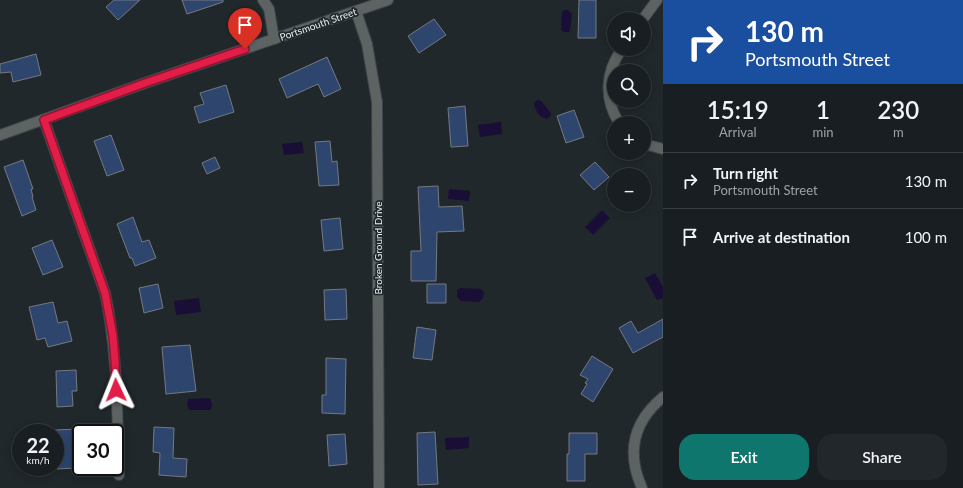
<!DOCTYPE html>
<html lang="en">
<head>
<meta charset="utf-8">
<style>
  body { margin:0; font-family:Lato,sans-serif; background:#21272a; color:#f1f3f6; height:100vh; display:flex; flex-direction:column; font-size:15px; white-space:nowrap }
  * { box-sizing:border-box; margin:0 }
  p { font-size:13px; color:#9fa2a5 }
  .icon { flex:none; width:22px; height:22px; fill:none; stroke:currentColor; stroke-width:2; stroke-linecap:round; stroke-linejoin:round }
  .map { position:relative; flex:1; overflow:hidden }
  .details { display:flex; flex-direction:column; background:#181e21; width:300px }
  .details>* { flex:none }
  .banner { background:#1a4fa0; color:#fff; overflow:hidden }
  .tools { position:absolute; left:607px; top:12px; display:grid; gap:8px }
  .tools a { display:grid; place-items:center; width:44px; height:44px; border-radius:50%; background:#181e21; box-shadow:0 2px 10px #0003,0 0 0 1px #363c3f; font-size:20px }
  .speed { position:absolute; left:12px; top:424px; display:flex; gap:8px; font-size:20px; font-weight:700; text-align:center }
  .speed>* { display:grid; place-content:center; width:52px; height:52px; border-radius:50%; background:#181e21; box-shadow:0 2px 10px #0003,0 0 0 1px #363c3f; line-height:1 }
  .speed small { font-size:10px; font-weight:400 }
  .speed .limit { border:2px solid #111; border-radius:6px; background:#fff; color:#111 }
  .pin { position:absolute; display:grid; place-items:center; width:34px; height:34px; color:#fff; margin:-41px -17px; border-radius:50% 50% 50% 0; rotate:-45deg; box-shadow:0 0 4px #0007 }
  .pin .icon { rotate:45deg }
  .me { position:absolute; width:44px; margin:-22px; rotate:358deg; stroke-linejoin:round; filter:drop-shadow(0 0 3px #0008) }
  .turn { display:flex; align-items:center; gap:14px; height:84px; padding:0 16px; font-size:18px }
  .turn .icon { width:52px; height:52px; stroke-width:2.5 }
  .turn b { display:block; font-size:28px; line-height:34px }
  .eta { display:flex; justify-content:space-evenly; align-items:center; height:68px; text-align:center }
  .eta b { font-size:24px; font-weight:600; line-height:28px }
  .primary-button { display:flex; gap:8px; margin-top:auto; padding:8px 16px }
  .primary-button a { flex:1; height:46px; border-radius:16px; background:#0f766e; color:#fff; font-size:16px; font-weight:600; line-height:46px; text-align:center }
  .primary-button a+a { background:#21272a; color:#f1f3f6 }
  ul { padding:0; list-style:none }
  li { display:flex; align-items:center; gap:12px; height:56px; padding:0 16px; border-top:1px solid #363c3f }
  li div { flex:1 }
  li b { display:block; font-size:15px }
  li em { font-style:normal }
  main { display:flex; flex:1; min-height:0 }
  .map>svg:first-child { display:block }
  .water { fill:#190e36 }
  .building { fill:#2e466e; stroke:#747981 }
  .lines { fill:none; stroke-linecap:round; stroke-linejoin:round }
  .minor-casing { stroke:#3c4448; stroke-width:12 }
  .tertiary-casing { stroke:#3c4448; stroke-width:12 }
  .minor { stroke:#5d6262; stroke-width:10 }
  .tertiary { stroke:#5d6262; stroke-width:10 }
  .route-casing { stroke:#92132f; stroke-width:10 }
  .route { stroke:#e11d48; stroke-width:7 }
  .labels { text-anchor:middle; stroke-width:3.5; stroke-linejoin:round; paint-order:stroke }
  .street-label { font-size:10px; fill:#ebf1f4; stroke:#20282c }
</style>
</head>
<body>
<main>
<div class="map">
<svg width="663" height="488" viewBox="0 0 663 488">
  <rect width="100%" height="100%" fill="#20282c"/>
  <!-- water -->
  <path class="water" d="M565 10H568L572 14 570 30 569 32H564L561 30 562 12Z
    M537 100 541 101 551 113 550 117 546 119C538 116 536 111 534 104Z
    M501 122 502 134 480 137 478 125Z
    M302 142 304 153 284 155 282 144Z
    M449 189 470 191 469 201 448 199Z
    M602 210 610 218 593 235 585 227Z
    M655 273 663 287V298L657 300 645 278Z
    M461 288 481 289 484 292 483 298 479 302 461 301 457 297V290Z
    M199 298 201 312 176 315 174 301Z
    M210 398 212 404 211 410H189L187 405 188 399Z
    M469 437V448L446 450 445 438Z"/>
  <!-- building -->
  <path class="building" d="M114 0H140L118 20 106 7Z
    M182 0H223V2L187 14Z
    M579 0H596V38H578Z
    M434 19 446 35 419 53 408 36Z
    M36 54 41 75 13 82 11 72 0 73V64Z
    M327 57 341 89 324 97 318 84 287 98 279 79Z
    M226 85 234 112 199 123 194 107 204 104 200 93Z
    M465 106 468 146 451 147 448 108Z
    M574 110 584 137 566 143 557 116Z
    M111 135 124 170 107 176 94 141Z
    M330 141 332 162 337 161 339 185 319 186 315 142Z
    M215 157 220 168 207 174 202 163Z
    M23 160 33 189H31L33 197H32L36 210 22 216 4 167Z
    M595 162 609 177 594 190 580 175Z
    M438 186 439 207 462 206 464 231 437 232 436 281H411V251H421L418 187Z
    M133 217 142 242 149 240 156 258 135 266 132 258H130L117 224Z
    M340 218 343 249 324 251 321 220Z
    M52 240 63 267 43 275 32 248Z
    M158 284 163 308 144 313 139 288Z
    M427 284H446V303H427Z
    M346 289 347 319 325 320 324 290Z
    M53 302 58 323 67 321 72 341 48 347 45 338 37 340 29 307Z
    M663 319V337L633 353 619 328 631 321 638 333Z
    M417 327 436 330 432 360 413 358Z
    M190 345 196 391 166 394 162 347Z
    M592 356 613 369 593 402 581 394 587 384 585 383 588 379 580 375Z
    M326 358 346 359 345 414 322 413V395H326Z
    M76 370 77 391H72L73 406 57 407 56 371Z
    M154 427 174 428 173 458 187 459 186 477 159 475 160 453 153 452Z
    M78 429V442H74L75 468 57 469V455H55V430Z
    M435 432 438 484 418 485 417 433Z
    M569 433H597V454H585V481H567V454H569Z
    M345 434 347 464 329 466 327 435Z"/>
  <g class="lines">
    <defs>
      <path id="minor" d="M263 0 269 9 274 39
        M356 11 367 44 377 102 379 488
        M643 19 657 0
        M44 120 105 293C118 353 117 414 119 475
        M619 123C604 99 605 72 622 49
        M644 144 663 149
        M642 488C626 452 633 422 663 397"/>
      <path id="tertiary" d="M0 135 145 83 388 0"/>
    </defs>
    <!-- minor casing -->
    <use href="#minor" class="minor-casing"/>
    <!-- tertiary casing -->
    <use href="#tertiary" class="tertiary-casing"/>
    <!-- minor -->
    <use href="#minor" class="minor"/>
    <!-- tertiary -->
    <use href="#tertiary" class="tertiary"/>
  </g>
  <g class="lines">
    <defs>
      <path id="route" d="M116 390 115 361 113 336 105 293 44 120 145 83 245 49"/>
    </defs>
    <!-- route casing -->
    <use href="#route" class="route-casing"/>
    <!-- route -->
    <use href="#route" class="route"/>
  </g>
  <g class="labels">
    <!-- street labels -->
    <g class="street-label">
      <text transform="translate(318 24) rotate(-19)" y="4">Portsmouth Street</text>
      <text transform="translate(378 248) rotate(-90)" y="4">Broken Ground Drive</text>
    </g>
  </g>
</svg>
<div class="tools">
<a><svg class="icon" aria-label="sound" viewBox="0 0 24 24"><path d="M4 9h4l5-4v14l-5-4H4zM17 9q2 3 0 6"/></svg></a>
<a><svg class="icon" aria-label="search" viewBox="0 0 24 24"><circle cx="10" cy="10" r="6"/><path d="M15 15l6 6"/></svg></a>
<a>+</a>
<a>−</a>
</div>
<div class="speed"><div>22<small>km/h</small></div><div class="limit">30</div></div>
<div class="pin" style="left:245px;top:49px;background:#d93025"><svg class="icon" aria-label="arrive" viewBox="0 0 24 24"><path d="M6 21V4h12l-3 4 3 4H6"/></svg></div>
<svg class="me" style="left:116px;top:390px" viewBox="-20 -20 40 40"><path d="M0-17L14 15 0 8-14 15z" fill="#e11d48" stroke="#fff" stroke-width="4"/></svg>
</div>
<section class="details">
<div class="banner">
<div class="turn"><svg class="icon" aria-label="right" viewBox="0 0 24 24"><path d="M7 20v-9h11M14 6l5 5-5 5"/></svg><div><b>130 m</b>Portsmouth Street</div></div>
</div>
<div class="eta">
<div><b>15:19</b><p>Arrival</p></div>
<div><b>1</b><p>min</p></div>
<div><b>230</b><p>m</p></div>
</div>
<ul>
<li><svg class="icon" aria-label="right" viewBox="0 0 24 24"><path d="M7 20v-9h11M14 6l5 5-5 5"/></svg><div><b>Turn right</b><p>Portsmouth Street</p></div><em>130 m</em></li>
<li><svg class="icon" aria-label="arrive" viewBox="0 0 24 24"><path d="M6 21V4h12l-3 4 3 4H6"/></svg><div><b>Arrive at destination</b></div><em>100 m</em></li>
</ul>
<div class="primary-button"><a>Exit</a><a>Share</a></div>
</section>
</main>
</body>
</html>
